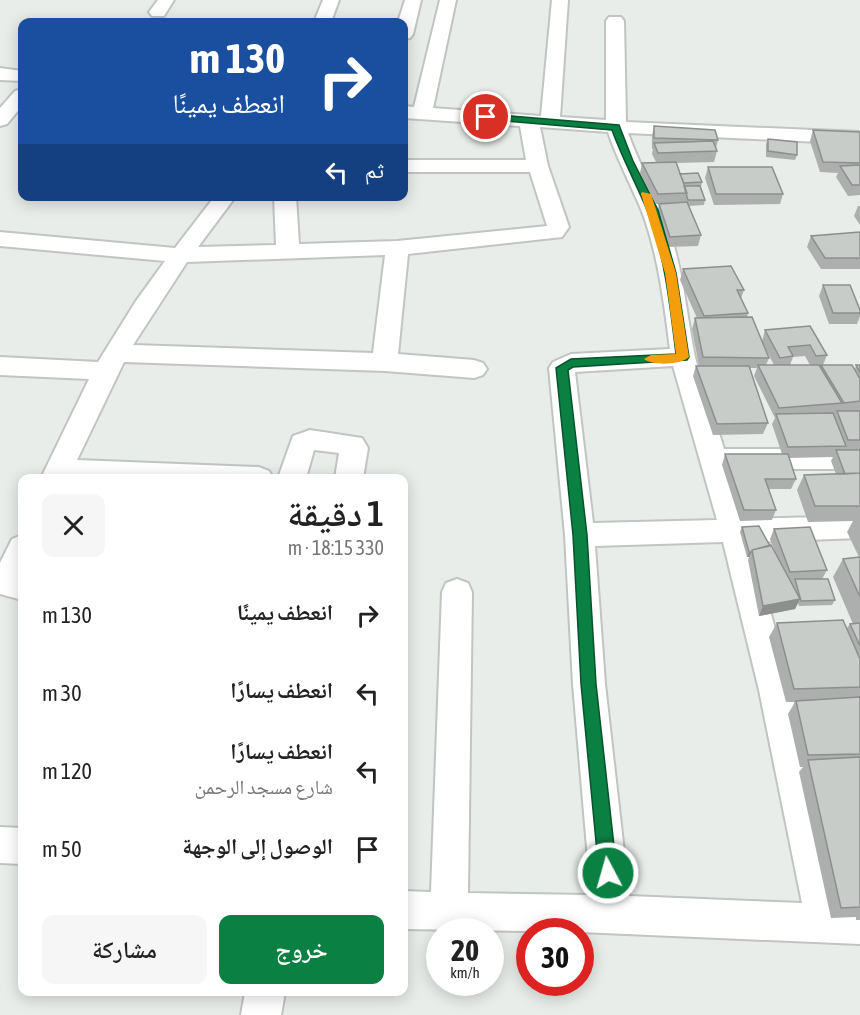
<!DOCTYPE html>
<html lang="ar">
<head>
<meta charset="utf-8">
<style>
  body { margin:0; font-family:"Asap Condensed","Noto Naskh Arabic",sans-serif; background:#f6f6f6; color:#222; direction:rtl; height:100vh; display:flex; flex-direction:column; font-size:22px; white-space:nowrap }
  * { box-sizing:border-box; margin:0 }
  p { font-size:20px; color:#767676 }
  .icon { flex:none; width:33px; height:33px; fill:none; stroke:currentColor; stroke-width:2; stroke-linecap:round; stroke-linejoin:round }
  .map { position:relative; flex:1; overflow:hidden; direction:ltr }
  .sheet { position:absolute; left:18px; top:474px; width:390px; height:522px; display:flex; flex-direction:column; background:#fff; border-radius:12px; box-shadow:0 3px 15px #0003; direction:rtl }
  .sheet>* { flex:none }
  .top-card { position:absolute; left:18px; top:18px; width:390px; height:183px; border-radius:12px; box-shadow:0 3px 15px #0003; direction:rtl; background:#1a4fa0; color:#fff; overflow:hidden }
  .speed { position:absolute; left:426px; top:918px; display:flex; gap:12px; font-size:30px; font-weight:700; text-align:center }
  .speed>* { display:grid; place-content:center; width:78px; height:78px; border-radius:50%; background:#fff; box-shadow:0 3px 15px #0003; line-height:1 }
  .speed small { font-size:15px; font-weight:400 }
  .speed .limit { border:9px solid #d22; background:#fff; color:#111 }
  .pin { position:absolute; display:grid; place-items:center; width:51px; height:51px; color:#fff; margin:-26px; border:3px solid #fff; border-radius:50%; box-shadow:0 2px 6px #0007 }
  .me { position:absolute; width:66px; margin:-33px; rotate:354deg; stroke-linejoin:round; filter:drop-shadow(0 0 4px #0008) }
  .turn { display:flex; align-items:center; gap:21px; height:126px; padding:0 24px; font-size:27px }
  .turn .icon { width:78px; height:78px; stroke-width:2.5 }
  .turn b { display:block; font-size:42px; line-height:51px }
  .then { display:flex; align-items:center; height:57px; padding:0 24px; background:#0003; gap:12px; font-size:22px }
  .round { display:grid; place-items:center; flex:none; width:63px; height:63px; border-radius:12px; background:#f6f6f6 }
  .head { display:flex; align-items:center; justify-content:space-between; height:102px; padding:0 24px }
  h1 { font-size:36px; font-weight:600; line-height:45px }
  .cta { display:flex; gap:12px; margin-top:auto; padding:12px 24px }
  .cta a { flex:1; height:69px; border-radius:12px; background:#0b8043; color:#fff; font-size:24px; font-weight:600; line-height:69px; text-align:center }
  .cta a+a { background:#f6f6f6; color:#222 }
  ul { padding:0; list-style:none }
  li { display:flex; align-items:center; gap:18px; height:78px; padding:0 24px }
  li div { flex:1 }
  li b { display:block; font-size:22px }
  li em { font-style:normal }
  .map>svg:first-child { display:block }
  .lines { fill:none; stroke-linecap:round; stroke-linejoin:round }
  .street-casing { stroke:#c0c5c1; stroke-width:4 }
  .street { fill:#fff; fill-rule:evenodd }
  .wall { fill:#acafad; fill-rule:evenodd }
  .shaded-wall { fill:#8c8f8d }
  .building { fill:#c8ccc9; stroke:#8c8f8d; stroke-width:1.5 }
  .route { fill:#0b8043; stroke:#07532c; stroke-width:1.5 }
  .slow { fill:#f59e0b }
</style>
</head>
<body>
<div class="map">
<svg width="860" height="1015" viewBox="0 0 860 1015">
  <rect width="100%" height="100%" fill="#e8ede9"/>
  <g class="lines">
    <defs>
      <path id="street" d="M158 0H174L164 16H152L149 12Z
        M323 0H339L331 22H314Z
        M405 0H421L413 34 410 38 404 39V22H398Z
        M440 0H456L433 108 541 116 552 0H568L560 117 606 120V21L609 17H621L624 21 626 122 860 132V144L628 133C641 170 661 203 672 239 684 278 687 318 695 357 702 388 715 418 724 449H860V469H731L746 519 860 516V538L752 542 791 690 840 905 860 906V944L580 932 404 929V891L431 892 442 592 446 583 457 579 468 583 472 592 468 893 591 895 573 684 565 535 549 368 553 362 571 354 670 349C664 303 658 252 641 209 630 183 617 159 608 132L540 127 548 166 569 227 562 237 408 254 398 354 474 360 483 363 487 369 483 375 474 378 385 371 124 362 77 460 259 467 269 471 273 478H41L89 379 0 375V357L98 362 136 301 165 261 0 246V232L175 248 215 196H236L198 247 276 245 274 196H296L299 244 397 241 547 226 530 172H404V160H526L520 126 404 118V106L414 107ZM385 255 373 353 133 345 187 262ZM673 366 717 520 593 523 575 372ZM723 542 759 690 802 903 629 896 605 684 595 546Z
        M0 68 22 71V81L0 80Z
        M22 89V106L7 124 0 126V108L15 91Z
        M310 430 362 438 368 448 363 478H335L339 453 314 450 306 478H278L293 436Z
        M22 535V600L0 594V563L12 539Z
        M0 827 22 828V864L0 863Z
        M245 992H285L281 1015H241Z"/>
    </defs>
    <!-- street casing -->
    <use href="#street" class="street-casing"/>
    <!-- street -->
    <use href="#street" class="street"/>
  </g>
  <!-- wall -->
  <path class="wall" d="M654 126 718 140 716 148 717 151 714 162 676 163 680 174 702 182 701 187 705 200 704 205 689 206 701 235 698 246 667 247 657 214 659 204H656L640 173 642 163 656 162 652 154 653 149H652V136Z
    M813 130 860 132V195L848 196 836 177 838 173 820 172 810 141Z
    M768 139 797 155 795 160 766 157V144Z
    M708 167 783 194 780 204 714 205 705 178Z
    M858 206H860V225L854 216Z
    M860 232V269H821L807 247 811 236Z
    M683 269 744 290 741 298 748 313 747 317 762 341 765 330 810 326 827 355 823 365 855 369 856 365H860V411H855H860V920H856V917L831 918 799 772 803 767H800L788 714 795 702H786L769 637 777 623 847 628 850 624H853L833 577 843 559 859 557 847 532 853 521 808 522 797 490 804 475 836 474 831 461 833 457 789 458 796 479 791 489H769L776 510 772 520 740 521 722 465 725 454H782L772 424 775 418 754 376 757 368H749L768 423 763 434 713 435 693 376 696 366H699L692 329 695 318H697L680 280ZM762 342 774 365H766L769 358ZM805 356 810 365H790L793 357Z
    M823 285 860 310V316L857 324H829L819 296Z
    M742 527 770 546 775 552 770 539 774 529 827 570 822 579 835 600 832 605 799 606 798 603 795 609 759 616 748 560 749 557H747L740 532Z"/>
  <!-- shaded-wall -->
  <path class="shaded-wall" d="M749 552H752L749 557H747Z
    M800 599 795 609 759 616 763 606Z"/>
  <!-- building -->
  <path class="building" d="M654 126 715 130 718 140 654 138Z
    M813 130 860 132V163L823 162Z
    M768 139 797 142V155L768 151Z
    M713 141 717 151 658 153 654 143Z
    M676 162 687 193 658 194 642 163Z
    M860 165V185H852L840 166Z
    M708 167H772L783 194H716Z
    M698 173 702 182 684 183 680 174Z
    M684 186H700L705 200H688Z
    M687 202 701 235 670 237 659 204Z
    M860 232V258H825L811 236Z
    M731 266 744 290H737L748 313 704 316 683 269Z
    M823 285H850L860 310V313H833Z
    M752 317 769 358 703 357 695 318Z
    M810 326 827 355 816 356 810 345 788 347 793 356 780 358 765 330Z
    M758 365H819L842 403 779 408Z
    M821 365H852L860 379V401L844 403Z
    M856 365H860V372Z
    M696 366H749L768 423 717 424Z
    M837 411H860V440H848Z
    M833 413 846 446 788 447 776 414Z
    M836 450H860V473L845 474Z
    M725 454H788L796 479H765L776 510H744Z
    M860 473V506H815L804 475Z
    M759 526 770 546 752 550V552H749L742 527Z
    M810 527 827 570 790 572 774 529Z
    M771 545 800 599 763 606 752 550Z
    M860 557V597L843 559Z
    M795 579H828L835 600 801 601Z
    M843 620 860 659V687L794 689 777 623Z
    M860 623V646L850 624Z
    M860 697V754L808 755 796 701Z
    M860 757V907L841 908 808 760Z"/>
  <!-- route -->
  <path class="route" d="M486 114 619 125 633 161 658 210 676 273 689 357 687 360 573 367 568 370 587 535 596 684 617 873 614 879 608 881 602 879 599 873 581 684 573 535 556 368 571 359 676 354C670 306 665 255 647 210 636 183 622 158 612 130L483 119 481 117Z"/>
  <!-- slow -->
  <path class="slow" d="M642 192 651 194 676 273 689 357C681 365 652 366 644 359L651 355 676 354 665 273 641 194Z"/>
</svg>
<div class="speed"><div>20<small>km/h</small></div><div class="limit">30</div></div>
<div class="pin" style="left:486px;top:117px;background:#d93025"><svg class="icon" aria-label="arrive" viewBox="0 0 24 24"><path d="M6 21V4h12l-3 4 3 4H6"/></svg></div>
<svg class="me" style="left:608px;top:873px" viewBox="-20 -20 40 40"><circle r="17" fill="#0b8043" stroke="#fff" stroke-width="3"/><path d="M0-11L8 9 0 5-8 9z" fill="#fff"/></svg>
<div class="top-card">
<div class="turn"><svg class="icon" aria-label="right" viewBox="0 0 24 24"><path d="M7 20v-9h11M14 6l5 5-5 5"/></svg><div><b>130 m</b>انعطف يمينًا</div></div>
<div class="then">ثم<svg class="icon" aria-label="left" viewBox="0 0 24 24"><path d="M17 20v-9H6M10 6l-5 5 5 5"/></svg></div>
</div>
<section class="sheet">
<div class="head"><div><h1>1 دقيقة</h1><p>330 m · 18:15</p></div><a class="round"><svg class="icon" aria-label="close" viewBox="0 0 24 24"><path d="M6 6l12 12M18 6L6 18"/></svg></a></div>
<ul>
<li><svg class="icon" aria-label="right" viewBox="0 0 24 24"><path d="M7 20v-9h11M14 6l5 5-5 5"/></svg><div><b>انعطف يمينًا</b></div><em>130 m</em></li>
<li><svg class="icon" aria-label="left" viewBox="0 0 24 24"><path d="M17 20v-9H6M10 6l-5 5 5 5"/></svg><div><b>انعطف يسارًا</b></div><em>30 m</em></li>
<li><svg class="icon" aria-label="left" viewBox="0 0 24 24"><path d="M17 20v-9H6M10 6l-5 5 5 5"/></svg><div><b>انعطف يسارًا</b><p>شارع مسجد الرحمن</p></div><em>120 m</em></li>
<li><svg class="icon" aria-label="arrive" viewBox="0 0 24 24"><path d="M6 21V4h12l-3 4 3 4H6"/></svg><div><b>الوصول إلى الوجهة</b></div><em>50 m</em></li>
</ul>
<div class="cta"><a>خروج</a><a>مشاركة</a></div>
</section>
</div>
</body>
</html>
